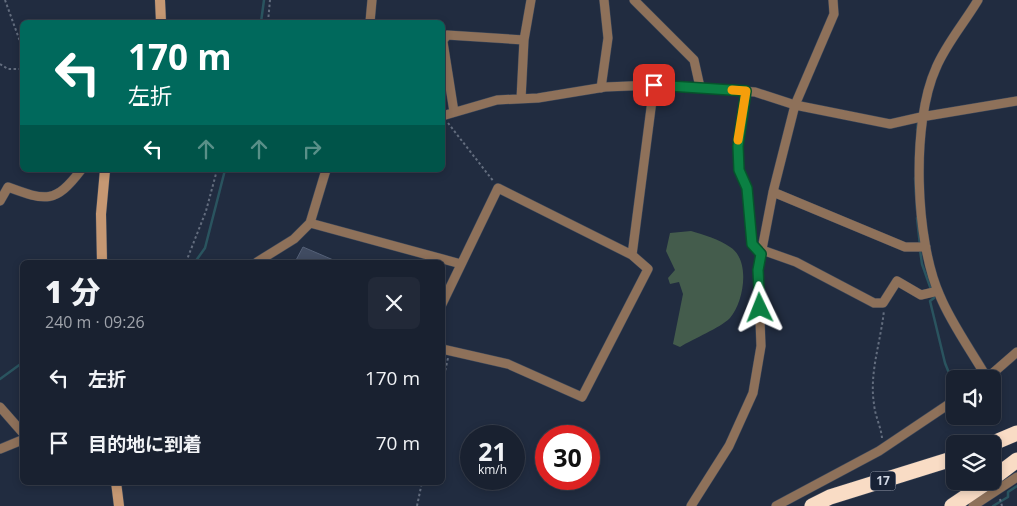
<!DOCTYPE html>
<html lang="ja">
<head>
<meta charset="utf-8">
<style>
  body { margin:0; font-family:"Open Sans","Noto Sans JP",sans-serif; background:#222938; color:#f1f3f6; height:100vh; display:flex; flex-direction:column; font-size:19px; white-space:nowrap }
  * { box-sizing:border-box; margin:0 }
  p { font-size:16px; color:#9fa3ab }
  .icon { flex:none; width:28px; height:28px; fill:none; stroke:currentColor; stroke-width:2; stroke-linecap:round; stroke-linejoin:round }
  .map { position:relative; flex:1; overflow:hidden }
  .panel { position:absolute; left:20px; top:260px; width:425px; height:225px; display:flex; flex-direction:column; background:#192130; border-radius:8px; box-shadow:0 2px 8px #0003,0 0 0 1px #373e4c }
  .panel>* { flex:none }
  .guide { position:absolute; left:20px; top:20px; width:425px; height:152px; border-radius:8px; box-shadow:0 2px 8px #0003,0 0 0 1px #373e4c; background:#00695c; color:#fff; overflow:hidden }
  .tools { position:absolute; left:946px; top:370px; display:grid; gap:10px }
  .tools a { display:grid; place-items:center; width:55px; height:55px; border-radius:8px; background:#192130; box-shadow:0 2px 8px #0003,0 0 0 1px #373e4c; font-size:25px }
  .speed { position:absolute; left:460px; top:425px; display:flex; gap:10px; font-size:25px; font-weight:700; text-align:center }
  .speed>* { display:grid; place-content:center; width:65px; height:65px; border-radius:50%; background:#192130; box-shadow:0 2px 8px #0003,0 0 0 1px #373e4c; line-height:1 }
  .speed small { font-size:12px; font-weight:400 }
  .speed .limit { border:8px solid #d22; background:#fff; color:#111 }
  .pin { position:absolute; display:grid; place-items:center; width:42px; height:42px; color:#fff; margin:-21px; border-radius:10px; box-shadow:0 2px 8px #0006 }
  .me { position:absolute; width:55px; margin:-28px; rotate:358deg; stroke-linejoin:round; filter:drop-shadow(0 0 4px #0008) }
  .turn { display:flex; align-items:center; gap:18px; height:105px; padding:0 25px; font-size:22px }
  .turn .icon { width:65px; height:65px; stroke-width:2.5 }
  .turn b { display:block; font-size:35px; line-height:42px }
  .lanes { display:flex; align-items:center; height:48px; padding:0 25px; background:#0003; justify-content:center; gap:25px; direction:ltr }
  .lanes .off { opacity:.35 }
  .round { display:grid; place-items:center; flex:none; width:52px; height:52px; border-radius:8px; background:#222938 }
  .head { display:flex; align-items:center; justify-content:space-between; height:85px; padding:0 25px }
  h1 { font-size:30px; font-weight:800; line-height:38px }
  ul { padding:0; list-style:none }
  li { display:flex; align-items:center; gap:15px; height:65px; padding:0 25px }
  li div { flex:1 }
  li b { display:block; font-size:19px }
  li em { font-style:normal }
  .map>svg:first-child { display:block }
  .green { fill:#445c4c }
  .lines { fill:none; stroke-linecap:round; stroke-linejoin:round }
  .stream { stroke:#2a545f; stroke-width:2.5 }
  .building { fill:#404b61; stroke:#556178 }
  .lane-casing { stroke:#3d485a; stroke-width:5.5 }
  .street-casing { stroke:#3d485a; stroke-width:10 }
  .secondary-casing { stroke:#3d485a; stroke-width:11 }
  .highway-casing { stroke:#3d485a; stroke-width:16 }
  .path { stroke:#636d7e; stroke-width:2; stroke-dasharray:2.5 2.5; stroke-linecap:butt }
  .lane { stroke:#8e715a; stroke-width:4.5 }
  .street { stroke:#8e715a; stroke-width:9 }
  .secondary { stroke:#c69873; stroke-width:10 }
  .highway { stroke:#f9dcc5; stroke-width:15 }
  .route-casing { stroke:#07532c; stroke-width:12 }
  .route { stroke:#0b8043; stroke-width:9 }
  .slow { stroke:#f59e0b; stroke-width:9 }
  .labels { text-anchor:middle; stroke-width:4; stroke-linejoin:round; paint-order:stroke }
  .shield { fill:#182236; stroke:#9aa1b0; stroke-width:1 }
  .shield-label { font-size:12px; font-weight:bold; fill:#d1d8e5 }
</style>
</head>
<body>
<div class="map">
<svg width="1017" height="506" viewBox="0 0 1017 506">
  <rect width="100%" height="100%" fill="#212c40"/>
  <!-- green -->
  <path class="green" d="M691 231C704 235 719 239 730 247 751 260 744 302 730 318 720 328 693 339 680 347L673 344 683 294 679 282 670 284 668 278 675 270 666 251 670 233Z"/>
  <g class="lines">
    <!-- stream -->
    <path class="stream" d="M261 22 264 0
      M917 130 918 123
      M915 178 917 210
      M917 218 920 245
      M920 250 922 264 934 298 930 301 945 363 955 388
      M195 262 205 248 225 170
      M0 379 22 363
      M993 506 1008 497V492L1017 486"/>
  </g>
  <!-- building -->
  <path class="building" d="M303 247 338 262H295Z"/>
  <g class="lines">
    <defs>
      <path id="lane" d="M746 91 737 147 739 170 747 188 752 244 761 254"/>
      <path id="street" d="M634 0 694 60 700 87
        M978 0C965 22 946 44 936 68 911 123 915 241 940 296 951 323 972 352 987 378
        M370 22 372 0
        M442 42 447 35 524 40
        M443 42 454 112
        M601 88 608 38 604 0
        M521 99 524 40 531 0
        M442 116 497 100 538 98 605 87 654 85 755 92 795 105 890 124 921 117 1017 101
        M773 192 905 247H926
        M0 201 8 187C46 201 55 204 81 170
        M310 223 461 264
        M762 250 796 262 874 303H883L897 281 921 295 938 291
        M632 255 654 85
        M257 262 294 239 310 223 326 170
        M442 304 498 188 632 255 648 269 582 397 508 364 442 349
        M986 379 1017 352
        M0 407 22 432
        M0 449 22 440
        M691 506 729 446 753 393 761 346 758 270 773 192 795 105 834 14 833 0
        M776 506 879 451 955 400
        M973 506 1017 477"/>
      <path id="secondary" d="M160 0 161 22
        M102 262 101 214 105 170
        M116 482 119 506"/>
      <path id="highway" d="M991 444 1017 433
        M992 479 1017 460
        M812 506 830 497 955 458
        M952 506 989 481"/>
    </defs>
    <!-- lane casing -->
    <use href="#lane" class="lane-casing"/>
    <!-- street casing -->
    <use href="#street" class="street-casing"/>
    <!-- secondary casing -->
    <use href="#secondary" class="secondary-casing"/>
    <!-- highway casing -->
    <use href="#highway" class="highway-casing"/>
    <!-- path -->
    <path class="path" d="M5 0 22 47
      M268 22 270 0
      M0 64 8 69H22
      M448 123 494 182
      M186 262 206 211 217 170
      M442 385 448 358
      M882 438C881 427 875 416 874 404 869 373 881 341 884 310
      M1000 499 1002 506
      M417 506 422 482"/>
    <!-- lane -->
    <use href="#lane" class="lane"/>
    <!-- street -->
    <use href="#street" class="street"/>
    <!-- secondary -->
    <use href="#secondary" class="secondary"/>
    <!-- highway -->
    <use href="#highway" class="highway"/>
  </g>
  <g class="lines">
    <defs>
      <path id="route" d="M654 85 746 91 738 146 739 170 747 188 752 244 761 254 758 270 760 308"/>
    </defs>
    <!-- route casing -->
    <use href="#route" class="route-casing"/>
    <!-- route -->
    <use href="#route" class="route"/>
    <!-- slow -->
    <path class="slow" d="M732 90 746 91 738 140"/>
  </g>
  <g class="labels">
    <!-- shield labels -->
    <rect class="shield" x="870.5" y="471.5" width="25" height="19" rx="4"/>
    <g class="shield-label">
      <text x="883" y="485">17</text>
    </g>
  </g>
</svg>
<div class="tools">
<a><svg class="icon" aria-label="sound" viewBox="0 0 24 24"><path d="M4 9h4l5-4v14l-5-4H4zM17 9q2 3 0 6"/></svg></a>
<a><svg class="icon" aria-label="layers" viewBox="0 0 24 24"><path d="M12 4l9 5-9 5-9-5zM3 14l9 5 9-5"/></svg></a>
</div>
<div class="speed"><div>21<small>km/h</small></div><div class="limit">30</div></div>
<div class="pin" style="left:654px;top:85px;background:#d93025"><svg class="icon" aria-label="arrive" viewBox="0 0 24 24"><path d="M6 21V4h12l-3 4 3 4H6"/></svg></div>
<svg class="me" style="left:760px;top:308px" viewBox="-20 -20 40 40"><path d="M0-17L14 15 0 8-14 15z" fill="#0b8043" stroke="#fff" stroke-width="4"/></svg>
<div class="guide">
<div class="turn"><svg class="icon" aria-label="left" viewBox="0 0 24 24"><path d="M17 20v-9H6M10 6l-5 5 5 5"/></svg><div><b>170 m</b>左折</div></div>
<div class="lanes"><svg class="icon" aria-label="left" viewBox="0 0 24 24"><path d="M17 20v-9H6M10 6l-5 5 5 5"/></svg><svg class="icon off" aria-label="ahead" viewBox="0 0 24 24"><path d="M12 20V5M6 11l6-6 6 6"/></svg><svg class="icon off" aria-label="ahead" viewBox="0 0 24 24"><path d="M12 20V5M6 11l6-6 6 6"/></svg><svg class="icon off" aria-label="right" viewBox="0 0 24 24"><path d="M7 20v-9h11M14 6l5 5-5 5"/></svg></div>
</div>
<section class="panel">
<div class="head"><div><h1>1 分</h1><p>240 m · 09:26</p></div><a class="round"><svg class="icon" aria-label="close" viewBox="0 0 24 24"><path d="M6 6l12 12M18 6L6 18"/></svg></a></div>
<ul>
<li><svg class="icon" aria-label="left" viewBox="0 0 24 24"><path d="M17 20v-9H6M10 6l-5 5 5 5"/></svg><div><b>左折</b></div><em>170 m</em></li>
<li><svg class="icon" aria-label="arrive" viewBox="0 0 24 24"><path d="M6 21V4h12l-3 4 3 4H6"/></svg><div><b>目的地に到着</b></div><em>70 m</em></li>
</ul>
</section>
</div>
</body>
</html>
